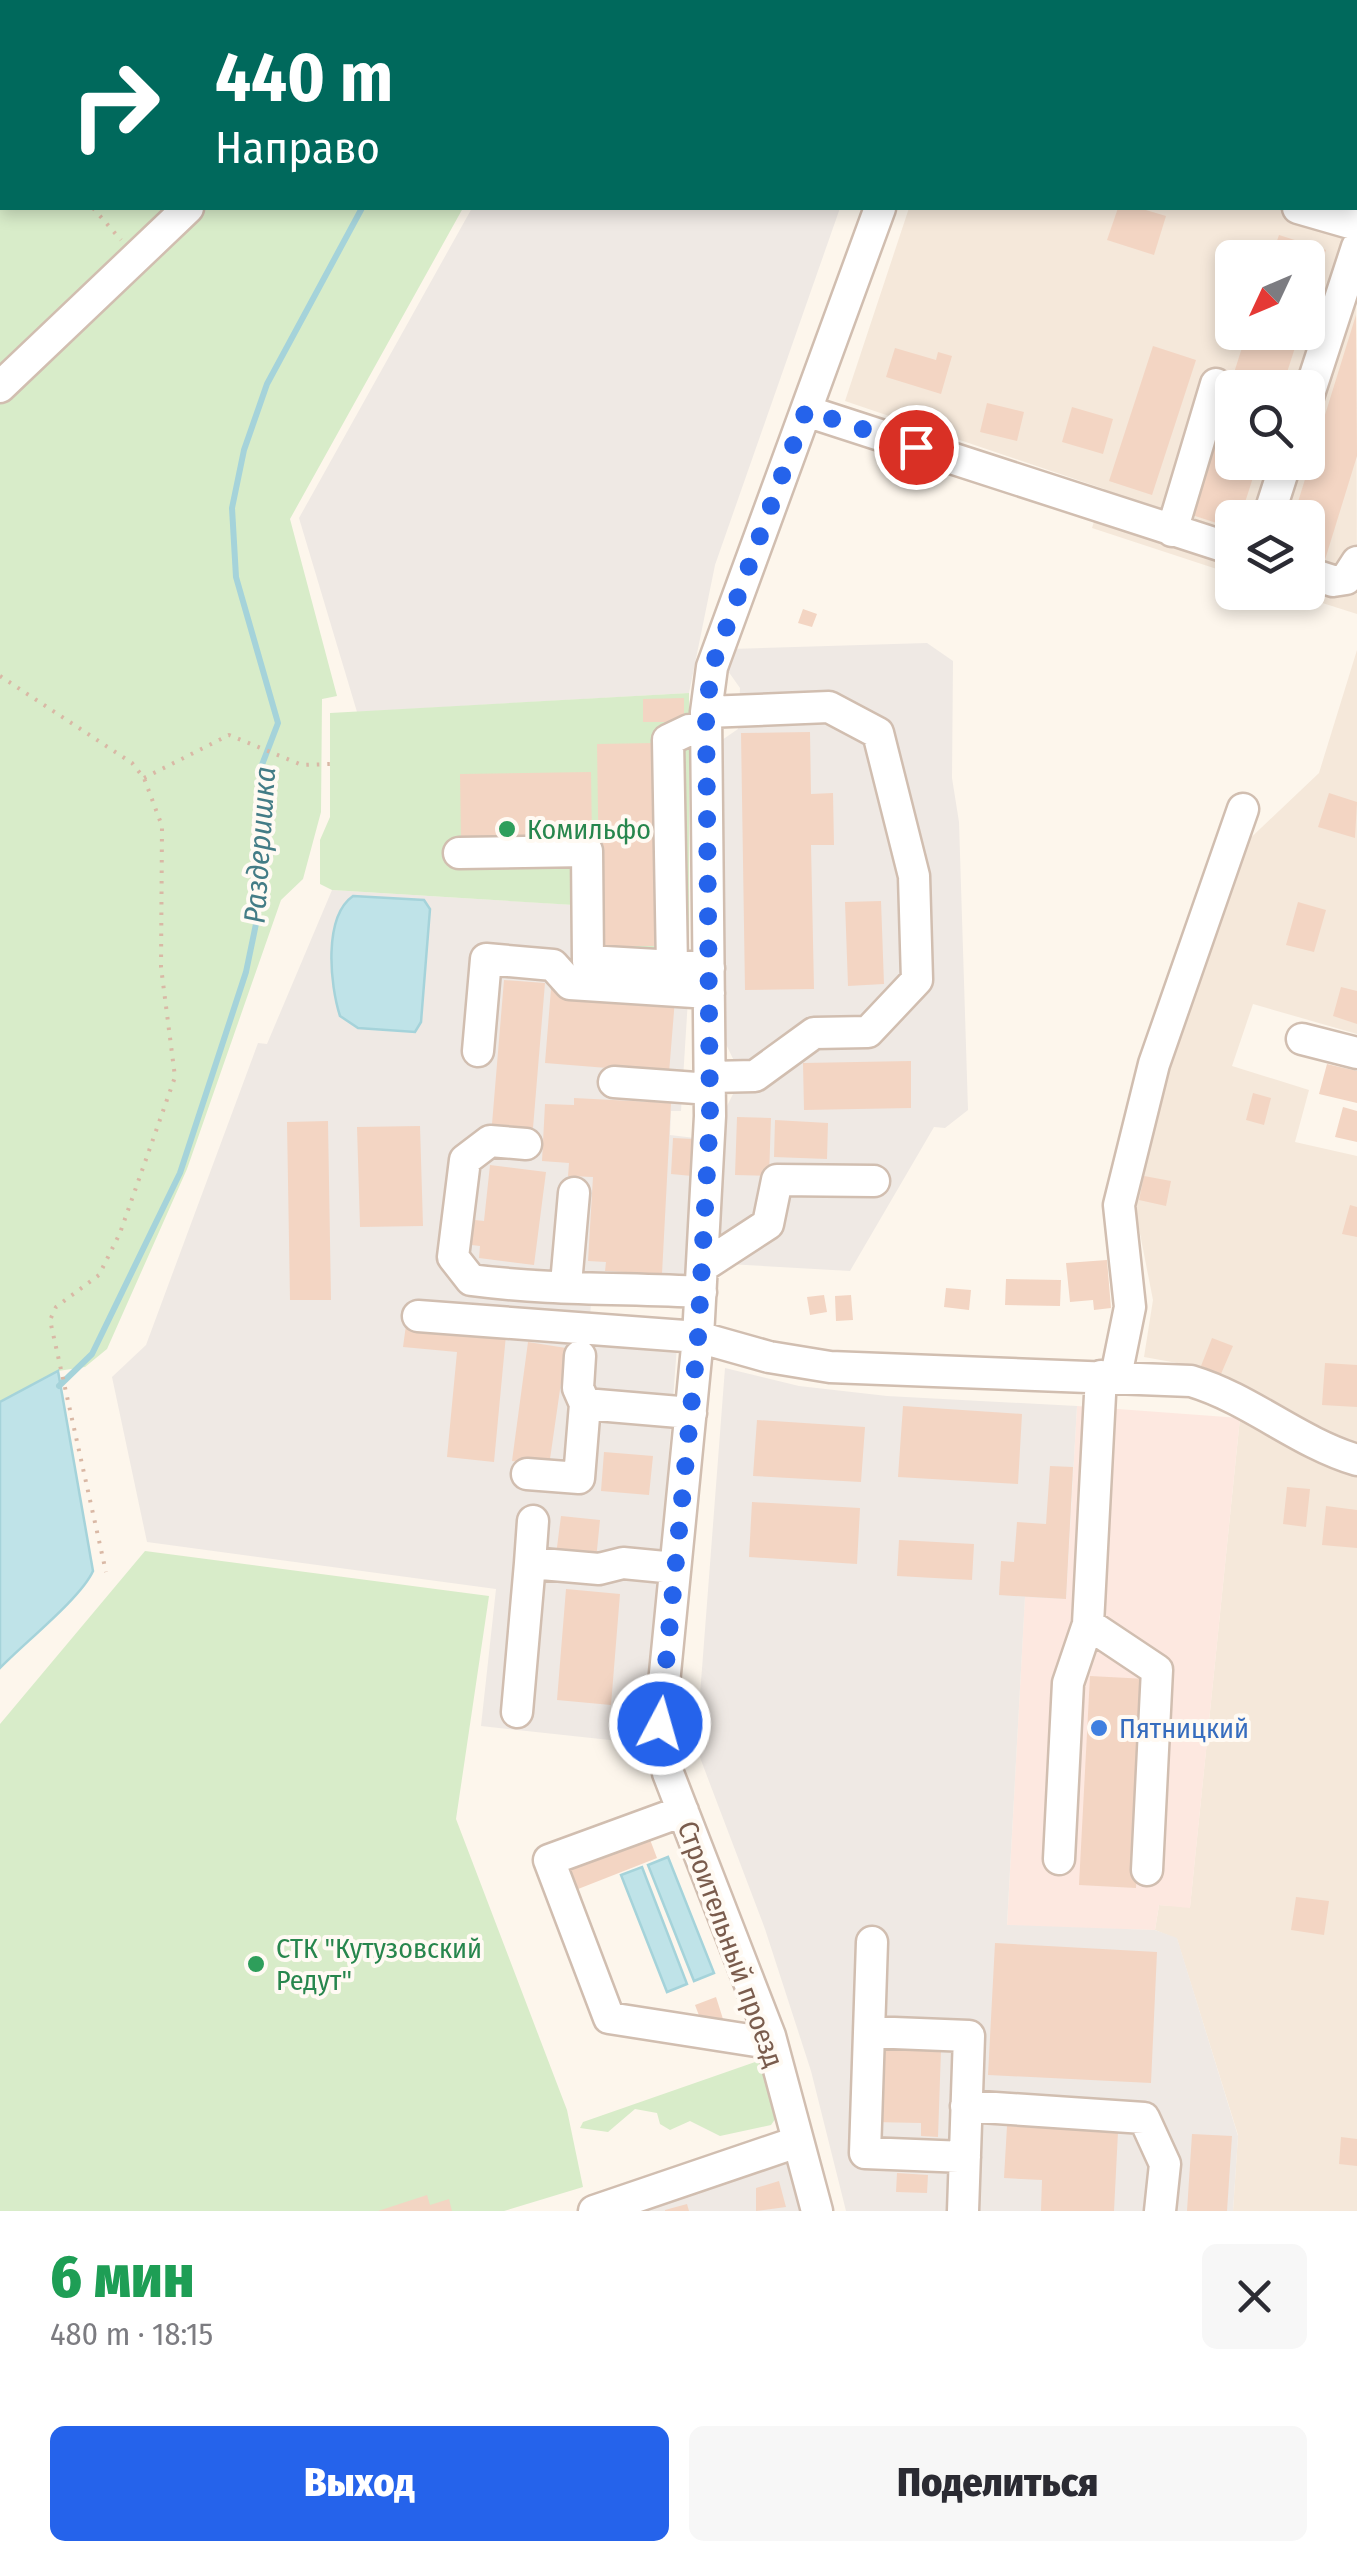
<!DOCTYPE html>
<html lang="ru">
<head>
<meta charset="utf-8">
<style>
  body { margin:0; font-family:"Fira Sans Condensed",sans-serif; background:#f7f7f7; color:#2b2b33; height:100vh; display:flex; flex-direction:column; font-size:38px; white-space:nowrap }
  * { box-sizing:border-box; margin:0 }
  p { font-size:32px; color:#7c7c81 }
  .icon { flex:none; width:55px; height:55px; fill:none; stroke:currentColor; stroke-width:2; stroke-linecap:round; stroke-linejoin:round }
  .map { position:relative; height:2211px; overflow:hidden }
  .details { display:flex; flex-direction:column; background:#fff; flex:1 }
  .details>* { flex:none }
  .banner { position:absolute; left:0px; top:0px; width:1358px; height:210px; box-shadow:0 5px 15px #0003; background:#00695c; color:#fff; overflow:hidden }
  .needle { width:65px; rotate:226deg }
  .tools { position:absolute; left:1215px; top:240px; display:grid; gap:20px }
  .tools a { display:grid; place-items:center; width:110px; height:110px; border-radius:15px; background:#fff; box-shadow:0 5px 15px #0003; font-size:50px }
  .pin { position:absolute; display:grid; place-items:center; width:85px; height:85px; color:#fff; margin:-42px; border:5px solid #fff; border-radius:50%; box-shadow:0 2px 10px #0007 }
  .me { position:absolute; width:110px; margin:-55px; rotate:6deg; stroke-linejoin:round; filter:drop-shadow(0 0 8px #0008) }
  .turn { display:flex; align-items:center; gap:35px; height:210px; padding:0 50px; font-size:45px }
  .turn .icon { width:130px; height:130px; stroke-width:2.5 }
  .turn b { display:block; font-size:70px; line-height:85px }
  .round { display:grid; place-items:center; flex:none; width:105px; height:105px; border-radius:15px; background:#f7f7f7 }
  .summary { display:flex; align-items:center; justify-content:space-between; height:170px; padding:0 50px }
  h1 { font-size:60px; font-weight:800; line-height:75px; color:#1e9e55 }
  .button { display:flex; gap:20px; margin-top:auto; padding:20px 50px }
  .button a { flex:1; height:115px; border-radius:15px; background:#2563eb; color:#fff; font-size:40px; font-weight:800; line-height:115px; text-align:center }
  .button a+a { background:#f7f7f7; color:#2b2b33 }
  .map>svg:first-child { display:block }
  .residential { fill:#f5e8da; fill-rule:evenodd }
  .commercial { fill:#fde8e0 }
  .industrial { fill:#efe9e4 }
  .green { fill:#d8ecc9 }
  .water { fill:#bfe3e8; stroke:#a5d3da; stroke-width:2.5 }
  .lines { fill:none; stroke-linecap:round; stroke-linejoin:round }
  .stream { stroke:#a5d3da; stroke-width:6 }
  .building { fill:#f3d5c3 }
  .minor-casing { stroke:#d1beb0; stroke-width:35 }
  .path { stroke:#d9b8a5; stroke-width:4; stroke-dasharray:2.5 8; stroke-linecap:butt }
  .minor { stroke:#fff; stroke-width:30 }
  .route { stroke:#2563eb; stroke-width:18; stroke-dasharray:0 32.4 }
  .leisure-dot { fill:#2e9e5b; stroke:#fffaf3; stroke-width:4 }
  .shop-dot { fill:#3f7fe0; stroke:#fffaf3; stroke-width:4 }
  .labels { text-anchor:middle; stroke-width:8; stroke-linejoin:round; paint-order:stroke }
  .leisure-label { font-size:28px; fill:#27864d; stroke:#fffaf3; text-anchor:start }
  .shop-label { font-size:28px; fill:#366cbe; stroke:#fffaf3; text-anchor:start }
  .street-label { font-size:28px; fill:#7a5c4d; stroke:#fffaf3 }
  .water-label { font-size:30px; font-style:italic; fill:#437c86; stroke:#fffaf3 }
</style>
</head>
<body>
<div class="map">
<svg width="1357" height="2211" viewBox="0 0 1357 2211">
  <rect width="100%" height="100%" fill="#fdf6ec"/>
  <!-- residential -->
  <path class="residential" d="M985 0H1265L1273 2H985Z
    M1355 29 1357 614 1291 593 1308 592V518H1232V574L1092 528 1104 489 845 401 909 208H1355ZM1232 258H1308V332H1232ZM1232 388H1308V462H1232Z
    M1357 650V1034L1253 1004 1232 1066 1309 1090 1295 1142 1357 1156V1444L1320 1437 1236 1384 1194 1366 1144 1357 1153 1300 1134 1203 1165 1074 1240 848 1319 773Z
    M1240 1418 1357 1472V2211H1233L1238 2135 1177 1939 1155 1930 1159 1905 1190 1907Z"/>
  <!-- commercial -->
  <path class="commercial" d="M1077 1406 1240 1418 1190 1908 1159 1905 1155 1930 1007 1926 1025 1596 1066 1599Z"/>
  <!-- industrial -->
  <path class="industrial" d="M472 208H840L715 565 689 693 357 712 299 518Z
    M927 643 953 661 952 778 959 822 968 1110 945 1128 934 1127 850 1271 728 1264 719 1242 725 1110 737 1086 736 1065 724 1040 722 740 738 729 740 688 728 671 730 649Z
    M332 890 575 905 689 983 681 1111H671L670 1135 695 1138 686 1304 591 1299 590 1321 677 1346 647 1744 481 1726 496 1589 147 1542 112 1377 146 1345 258 1043 267 1044Z
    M725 1368 799 1386 887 1396 1077 1406 1066 1599 1025 1597 1007 1925 1155 1930 1177 1938 1238 2136 1233 2211H846L811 2071 765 1929 696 1747Z
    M789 2163 803 2211H634Z"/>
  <!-- green -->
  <path class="green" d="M0 0H435L2 2V208H463L290 519 337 696 322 699 321 812 303 879 281 900 187 1169 107 1349 85 1367 58 1371 0 1402Z
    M689 693V983L572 967 574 905 332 890 320 884V840L330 817V713Z
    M145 1551 489 1596 456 1819 567 2110 583 2187 504 2211H0V1724Z
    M758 2061 765 2070 778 2115 771 2125 720 2136 690 2121 670 2130 660 2124 657 2113 635 2109 608 2132 580 2128 583 2122Z"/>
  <!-- water -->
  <path class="water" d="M353 896 424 900 430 909 421 1022 415 1032 358 1028 340 1016C330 985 323 917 353 896Z
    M58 1371 93 1571C81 1598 24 1643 0 1668V1402Z
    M668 1857 714 1973 694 1981 648 1865Z
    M642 1867 687 1984 667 1992 621 1875Z"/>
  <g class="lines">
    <!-- stream -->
    <path class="stream" d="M59 1386 92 1354 180 1173 246 972 257 919 260 770 278 723 236 577 232 508 244 450 267 384 362 208"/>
  </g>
  <!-- building -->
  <path class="building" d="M1118 208H1139L1166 216 1154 255 1107 240Z
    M1279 235 1326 250 1308 306V258H1271Z
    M1356 315 1357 456 1324 563 1308 558V518H1293Z
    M1247 332H1300L1282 388H1232V462H1258L1240 518H1232V528L1189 514Z
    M1153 346 1196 360 1152 495 1109 481Z
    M895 348 936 360 938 352 952 356 941 394 886 377Z
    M987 403 1024 412 1017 441 980 432Z
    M1072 407 1113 419 1103 454 1062 442Z
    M803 609 817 614 812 627 798 623Z
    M684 698V722H643V699Z
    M810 732 811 794 833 793 834 845H811L814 989 745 990 741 733Z
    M654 743 657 946H600L597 744Z
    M591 772 592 842 461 843 460 774Z
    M1329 793 1357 802 1355 838 1318 827Z
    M881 901 884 984 848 986 845 902Z
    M1298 902 1326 910 1314 952 1286 945Z
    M504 980 545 983 533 1128 492 1124Z
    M1341 987 1357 991V1024L1333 1016Z
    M551 989 675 999 669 1073 545 1063Z
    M911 1061V1108L804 1110 803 1063Z
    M1327 1064 1357 1071V1103L1319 1094Z
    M1253 1093 1271 1098 1264 1125 1246 1120Z
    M574 1098 671 1103 662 1274 605 1271 606 1262 588 1261 593 1177 568 1176 569 1163 542 1161 545 1104 574 1105Z
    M1343 1107 1357 1111V1142L1335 1137Z
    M737 1117 771 1118 769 1176 735 1175Z
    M775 1120 828 1123 827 1159 774 1157Z
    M328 1121 331 1300H290L287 1122Z
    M420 1126 423 1226 360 1227 357 1127Z
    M673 1138 694 1139 692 1176 671 1174Z
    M490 1165 546 1172 534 1265 479 1258 480 1246 463 1244 466 1219 484 1221Z
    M1144 1176 1171 1181 1166 1206 1139 1200Z
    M1350 1205 1357 1207V1237L1342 1234Z
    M1107 1260 1111 1308 1094 1310 1093 1300 1070 1302 1066 1263Z
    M1006 1279 1061 1280 1060 1306 1005 1305Z
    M946 1288 971 1290 969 1310 944 1307Z
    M824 1295 827 1312 810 1315 807 1297Z
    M851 1295 853 1320 836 1321 835 1296Z
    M406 1325 506 1335 494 1462 447 1457 457 1352 403 1347Z
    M1212 1338 1233 1346 1221 1374 1201 1366Z
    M528 1342 566 1348 549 1466 512 1461Z
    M1325 1363 1357 1365V1407L1322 1405Z
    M903 1406 1022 1414 1018 1484 898 1477Z
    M757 1420 865 1427 861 1482 753 1476Z
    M604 1452 653 1456 649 1495 601 1491Z
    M1050 1466 1073 1467 1066 1599 999 1595 1001 1561 1014 1562 1017 1522 1046 1524Z
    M1287 1487 1310 1489 1306 1527 1283 1524Z
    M752 1502 860 1508 857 1564 749 1557Z
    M1326 1506 1357 1510V1548L1322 1545Z
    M561 1516 600 1520 596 1560 556 1555Z
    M899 1540 974 1544 972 1580 897 1576Z
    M566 1589 620 1594 611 1705 557 1700Z
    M1090 1676 1147 1679 1136 1888 1079 1885Z
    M635 1692 648 1693 645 1723 632 1722Z
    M646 1829 657 1858 573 1891 562 1862Z
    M1296 1897 1329 1901 1324 1935 1291 1930Z
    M995 1943 1157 1952 1151 2083 988 2075Z
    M716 1997 723 2019 703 2026 695 2005Z
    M876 2047 941 2050 938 2137 921 2136V2123L873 2122Z
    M1007 2126 1118 2132 1114 2211H1041L1042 2180 1004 2178Z
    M1192 2134 1232 2136 1227 2211H1187Z
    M1341 2137 1357 2139V2166L1339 2164Z
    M897 2173 928 2175 927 2193 896 2192Z
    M779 2181 786 2207 756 2211V2188Z
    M427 2195 430 2205 449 2199 452 2211H378Z
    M687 2204 689 2211H665V2210Z"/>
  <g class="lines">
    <defs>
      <path id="minor" d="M629 0 637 2
        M1320 0 1328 2
        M395 2 397 0
        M954 2 955 0
        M1355 12H1357
        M1298 208 1357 225
        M0 387 188 208
        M1308 397 1357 247
        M806 411 1232 549
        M1268 518 1286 462
        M1172 531 1216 384
        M1308 573 1333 581 1346 579 1357 562
        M706 712 829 707 878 733 914 876 917 980 868 1032 814 1033 755 1076 710 1077
        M459 853 587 851 588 961 709 968
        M672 966 668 740 689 730H706
        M1302 1039 1357 1053
        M478 1051 486 959 553 965 570 984 709 993
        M614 1082 710 1089
        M526 1144 490 1141 465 1160 453 1257 471 1280C547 1290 623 1288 701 1292
        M702 1267 768 1224 777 1180 874 1181
        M566 1284 574 1193
        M418 1316 698 1337 769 1357 830 1367 1191 1381C1251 1399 1297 1442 1357 1460
        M580 1356 578 1388 585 1404
        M1116 1376 1130 1307 1119 1205 1154 1064 1243 809
        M527 1474 579 1478 585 1404 691 1413
        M530 1563 533 1521
        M1088 1624 1157 1670 1147 1870
        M517 1712 530 1563 599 1569 623 1563 675 1568
        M683 1811 549 1860 609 2018 756 2041 770 2036
        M1059 1859 1068 1683 1088 1624 1101 1376
        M872 1942 865 2153 965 2157
        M869 2032 969 2036 963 2211
        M966 2106 1144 2118 1165 2164 1160 2211
        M594 2211 797 2142
        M817 2211 770 2036 668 1773 660 1724 698 1337 710 1116 706 712 712 667 880 208"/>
    </defs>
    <!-- minor casing -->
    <use href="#minor" class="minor-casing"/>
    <!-- path -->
    <path class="path" d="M0 94 2 98
      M0 127H2
      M93 208 121 240
      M0 676 132 763 144 778 162 826 161 967 175 1077 120 1233 99 1275 56 1307 50 1320 106 1572
      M144 778 229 735 302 765 330 764"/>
    <!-- minor -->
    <use href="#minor" class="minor"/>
  </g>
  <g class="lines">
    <!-- route -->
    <path class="route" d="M660 1724 698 1337 710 1116 706 712 712 667 806 410 916 447"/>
  </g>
  <!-- markers -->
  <g class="leisure-dot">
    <circle cx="507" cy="829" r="10"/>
    <circle cx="256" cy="1964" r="10"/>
  </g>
  <circle class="shop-dot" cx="1099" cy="1728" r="10"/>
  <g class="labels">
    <!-- leisure labels -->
    <g class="leisure-label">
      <text x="527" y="839">Комильфо</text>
      <text x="276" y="1958">СТК "Кутузовский<tspan x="276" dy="32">Редут"</tspan></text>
    </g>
    <!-- shop labels -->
    <g class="shop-label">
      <text x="1119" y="1738">Пятницкий</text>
    </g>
    <!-- street labels -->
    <g class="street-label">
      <text transform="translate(731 1944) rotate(70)" y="10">Строительный проезд</text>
    </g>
    <!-- water labels -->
    <g class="water-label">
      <text transform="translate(260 845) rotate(-86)" y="10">Раздеришка</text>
    </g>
  </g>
</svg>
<div class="tools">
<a><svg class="needle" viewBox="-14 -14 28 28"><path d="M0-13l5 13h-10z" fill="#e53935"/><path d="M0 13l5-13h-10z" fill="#7c7c81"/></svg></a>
<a><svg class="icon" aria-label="search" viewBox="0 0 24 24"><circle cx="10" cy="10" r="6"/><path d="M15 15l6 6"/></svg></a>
<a><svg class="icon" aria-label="layers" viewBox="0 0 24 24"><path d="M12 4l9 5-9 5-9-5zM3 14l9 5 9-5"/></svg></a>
</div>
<div class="pin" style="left:916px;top:447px;background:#d93025"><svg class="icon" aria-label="arrive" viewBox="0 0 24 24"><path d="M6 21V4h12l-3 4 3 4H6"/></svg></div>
<svg class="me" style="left:660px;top:1724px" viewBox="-20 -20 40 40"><circle r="17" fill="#2563eb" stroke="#fff" stroke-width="3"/><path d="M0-11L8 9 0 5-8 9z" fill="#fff"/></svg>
<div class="banner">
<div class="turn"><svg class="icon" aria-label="right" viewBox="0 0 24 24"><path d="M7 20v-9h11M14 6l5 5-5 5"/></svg><div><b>440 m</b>Направо</div></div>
</div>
</div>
<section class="details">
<div class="summary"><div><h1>6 мин</h1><p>480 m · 18:15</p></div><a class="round"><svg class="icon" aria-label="close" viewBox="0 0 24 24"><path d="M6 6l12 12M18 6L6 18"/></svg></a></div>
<div class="button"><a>Выход</a><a>Поделиться</a></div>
</section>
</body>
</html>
